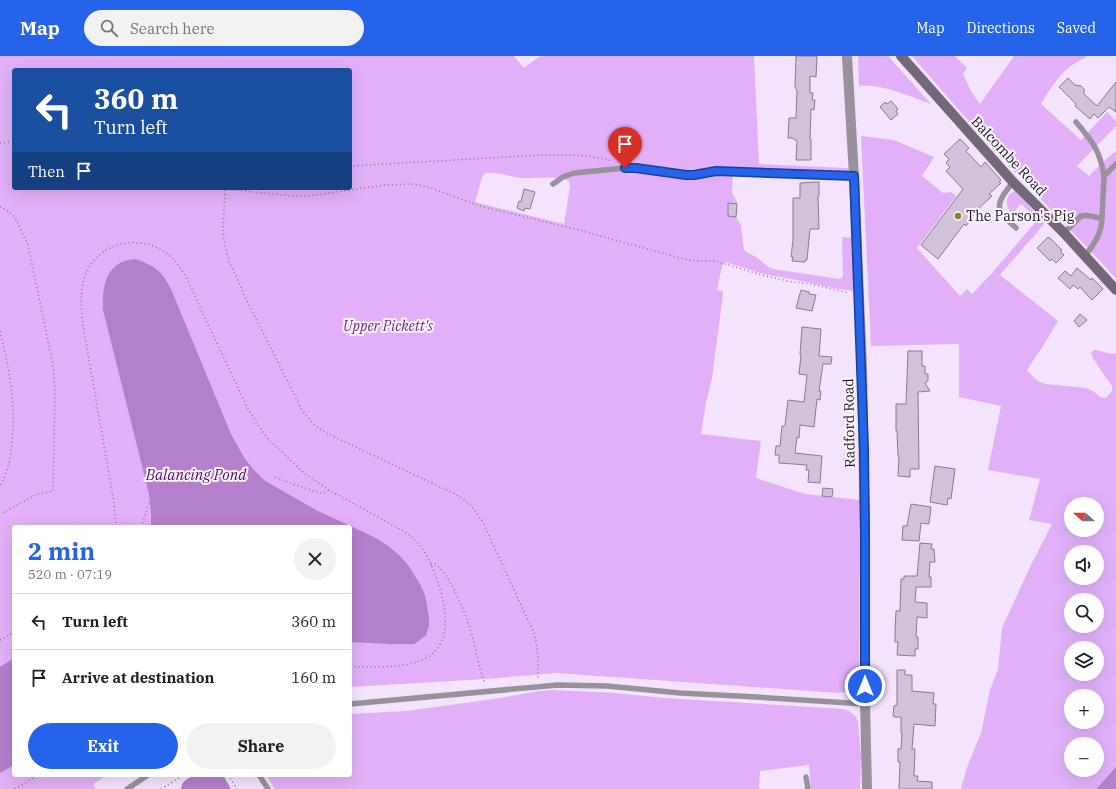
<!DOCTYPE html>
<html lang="en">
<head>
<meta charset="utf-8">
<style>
  body { margin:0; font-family:"IBM Plex Serif",serif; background:#f2f2f2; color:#202124; height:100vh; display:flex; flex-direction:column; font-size:15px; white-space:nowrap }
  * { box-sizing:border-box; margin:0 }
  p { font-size:13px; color:#757577 }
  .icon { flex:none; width:22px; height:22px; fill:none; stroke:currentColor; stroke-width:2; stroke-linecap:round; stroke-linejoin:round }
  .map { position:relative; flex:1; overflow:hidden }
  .side { position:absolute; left:12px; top:469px; width:340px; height:252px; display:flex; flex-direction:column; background:#fff; border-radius:4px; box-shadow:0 4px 16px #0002 }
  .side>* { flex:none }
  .hud { position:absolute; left:12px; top:12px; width:340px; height:122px; border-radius:4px; box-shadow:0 4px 16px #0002; background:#1a4fa0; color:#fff; overflow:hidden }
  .needle { width:26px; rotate:290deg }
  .fabs { position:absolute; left:1064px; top:441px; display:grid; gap:8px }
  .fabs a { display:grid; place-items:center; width:40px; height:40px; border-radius:50%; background:#fff; box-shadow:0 4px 16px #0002; font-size:20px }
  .pin { position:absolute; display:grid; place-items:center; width:34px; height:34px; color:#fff; margin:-41px -17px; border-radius:50% 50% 50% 0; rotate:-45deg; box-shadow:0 0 4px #0007 }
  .pin .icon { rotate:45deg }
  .me { position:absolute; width:44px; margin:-22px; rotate:0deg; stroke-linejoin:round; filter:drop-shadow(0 0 3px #0008) }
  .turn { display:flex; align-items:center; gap:14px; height:84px; padding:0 16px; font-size:18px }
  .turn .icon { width:52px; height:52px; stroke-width:2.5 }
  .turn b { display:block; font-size:28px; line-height:34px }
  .then { display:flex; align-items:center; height:38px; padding:0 16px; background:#0003; gap:8px; font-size:15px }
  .round { display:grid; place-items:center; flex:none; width:42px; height:42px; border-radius:21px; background:#f2f2f2 }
  .head { display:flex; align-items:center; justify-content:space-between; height:68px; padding:0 16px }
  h1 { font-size:24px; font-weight:700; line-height:30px; color:#2563eb }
  .button { display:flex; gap:8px; margin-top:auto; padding:8px 16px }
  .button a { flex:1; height:46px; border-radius:24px; background:#2563eb; color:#fff; font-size:16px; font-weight:700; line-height:46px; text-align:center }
  .button a+a { background:#f2f2f2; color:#202124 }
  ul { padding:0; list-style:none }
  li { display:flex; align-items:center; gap:12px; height:56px; padding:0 16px; border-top:1px solid #e0e0e0 }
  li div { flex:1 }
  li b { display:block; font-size:15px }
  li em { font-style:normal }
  header { display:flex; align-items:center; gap:24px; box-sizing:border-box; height:56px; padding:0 20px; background:#2563eb; color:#fff }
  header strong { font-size:19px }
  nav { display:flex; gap:22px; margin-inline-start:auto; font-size:14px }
  .search { width:280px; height:36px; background:#f2f2f2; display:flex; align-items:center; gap:10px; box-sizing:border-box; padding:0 14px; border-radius:22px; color:#757577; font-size:15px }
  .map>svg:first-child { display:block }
  .green { fill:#e1b0f8; fill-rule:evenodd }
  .water { fill:#b47fcb }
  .building { fill:#d2c1db; stroke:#897991 }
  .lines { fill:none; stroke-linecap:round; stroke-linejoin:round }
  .path { stroke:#857a8b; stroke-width:1.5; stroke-dasharray:1 3; stroke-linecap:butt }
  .service { stroke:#99929d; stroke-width:5.5 }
  .tertiary { stroke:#99929d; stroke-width:10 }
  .secondary { stroke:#736878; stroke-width:10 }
  .route-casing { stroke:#184099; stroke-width:10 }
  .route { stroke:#2563eb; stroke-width:7 }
  .poi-dot { fill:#89822a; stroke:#fbf4ff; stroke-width:1.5 }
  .labels { text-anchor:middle; stroke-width:4; stroke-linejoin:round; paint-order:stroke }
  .street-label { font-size:14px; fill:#1e1821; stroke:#fbf4ff }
  .poi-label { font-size:14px; fill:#1e1821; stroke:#fbf4ff; text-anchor:start }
  .park-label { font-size:14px; font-style:italic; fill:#6a2984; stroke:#fbf4ff }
  .water-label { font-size:15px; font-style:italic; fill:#540e6c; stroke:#fbf4ff }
</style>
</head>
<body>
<header>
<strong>Map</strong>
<div class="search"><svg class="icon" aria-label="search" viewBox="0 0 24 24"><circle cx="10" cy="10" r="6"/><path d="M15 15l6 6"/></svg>Search here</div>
<nav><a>Map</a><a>Directions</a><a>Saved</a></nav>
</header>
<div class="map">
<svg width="1116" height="733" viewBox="0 0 1116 733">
  <rect width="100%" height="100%" fill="#f4e3fd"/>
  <!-- green -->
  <path class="green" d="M0 0H514L524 12 540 0H754L759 108 848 112 849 118 733 114 732 137 737 146 736 161 741 169 744 194C748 198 754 199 759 203 764 207 767 211 773 213L839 223 842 222 843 219 842 181 851 182 854 235 833 232 811 227 760 217 725 206 722 210 717 234 723 235V239L712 322 706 347 701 378 761 385 756 422 805 438 860 444 859 629C852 635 846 636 838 637L556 617 486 623 350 631V471H14V719H108L93 728 96 733H0ZM14 14H350V132H14ZM485 117C498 116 510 121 522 122 536 123 556 119 569 125L570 130 564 168 475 146 482 121Z
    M858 0H888L931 48C910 41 881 27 859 30Z
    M912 0H955L967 12 963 18 972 37 980 48 1014 0H1087C1082 4 1076 6 1071 10 1058 19 1049 35 1041 48L1081 84 1107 56 1116 65V70L1077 110 1089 120 1104 105 1116 95V223L1101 206 992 92Z
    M861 80 894 84 934 101 922 120 943 137 951 136 956 140 917 192 960 240 967 233 972 238 993 216 1038 163 1021 148 1012 158C1005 150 1004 140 1015 135L1045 167 1000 219 1058 265 1043 290 1027 314C1033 321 1037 326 1046 328L1086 332 1093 335 1100 341 1105 342 1107 341 1112 335V330C1108 324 1092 303 1091 297L1094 294H1096L1112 298 1116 297V711L1096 733H961L967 711 981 677 990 634 998 613 1002 572 1031 509 1052 468 1029 464 1040 423 988 414 1001 350 959 341V288L871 290ZM1071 448H1097V474H1071ZM1071 496H1097V522H1071ZM1071 544H1097V570H1071ZM1071 592H1097V618H1071ZM1071 640H1097V666H1071ZM1071 688H1097V714H1071Z
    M554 634 615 637 665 642 843 653C851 655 856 659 858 666L861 700 860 733H811L809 709 760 715 759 733H275L266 719H350V658L406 655 494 643 539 635Z"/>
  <!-- water -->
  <path class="water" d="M136 203C156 211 161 214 171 233L231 378 245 403 253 413 264 424 274 430 316 454 374 481 387 489 399 499 408 509 420 528 425 539 429 561V570L426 579 420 584 414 588H391L350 586V471H151V456L149 438 103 254C102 229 106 205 136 203Z
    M14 602V709L0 717V611Z
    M1116 711V733H1096Z
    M194 719H223L231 733H181C181 725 188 723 194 719Z"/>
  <!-- building -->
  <path class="building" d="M796 0H817L816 21 810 20V37H813L812 44H815L814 54 811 53 810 83H811V104H796L797 85 792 82H788L789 62H796L797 34 795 32Z
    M1068 22 1075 29 1081 30 1084 33V38L1097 50 1116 26V56L1109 51 1098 62 1094 58 1090 63 1075 50 1076 48 1059 31Z
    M891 45 898 53 896 55 898 58 891 64 880 51 885 46 887 48Z
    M960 83 969 92 966 95 981 111 985 106 1001 124 999 126 1001 127 989 138 992 140 978 153 966 170 964 168 938 203 921 189 963 133 946 115 950 111 946 107 949 103 944 98Z
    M819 126V140H818L819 173H810L807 204H805V206L792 205 793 201H791L793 184V142H800V127Z
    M524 133 535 136 530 153 525 152 524 155 517 152 519 145 521 146Z
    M728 147 737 148 736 161 728 160Z
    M1048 181 1049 182H1050L1062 194 1060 195 1064 199 1056 207 1052 203 1050 205 1037 192Z
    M1077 212 1091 224 1092 222 1103 233 1092 244 1080 231 1078 233 1073 229 1070 233 1058 222 1065 215 1071 220Z
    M801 234 809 236V238L816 239 812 255 796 252Z
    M1080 258 1087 264 1079 271 1074 265Z
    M802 271 821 273 819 300 832 301 831 308H823L819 335H821L820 344 817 343 814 371 800 369 799 382 797 381 795 397 822 400 820 427 808 426 809 414H806L807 409 779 407V399H775L776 390H780L782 370H784L785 369 788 344 804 346 807 319 799 318 801 299H800Z
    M908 295H922V310H925V318H928V325L925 327 930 335 918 336 919 413H910V421L898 420 899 400H898L897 375H896V348H906Z
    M935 410 955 413 951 443 948 442 947 449 930 446Z
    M823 432 833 433 832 441 822 440Z
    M911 448 931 451 929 468 921 467 919 485 902 484 903 470H907Z
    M920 487 932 488 931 493H934L935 506H930L929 521H931V531H916L915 546 927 547V562L917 561 916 581H918V593H915V600L897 599 898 586H895V576L896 555H900L901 523H904V520H917Z
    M897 614H905V619H912V635L934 637 933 648H936L935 670 914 668 912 693H915L914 720H918L917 725 932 726V733H899L900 706H898V693H901L902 677H901V661H894V660H893L894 650 897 649Z"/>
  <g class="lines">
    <!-- path -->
    <path class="path" d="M0 87 14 86
      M350 110 542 99H568L589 100 613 105
      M225 133 294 140H308L385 129 413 128 428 131 480 150 579 174 680 202 694 205H715L762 219 792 226 811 228 849 237
      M225 134 223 175 224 185 229 205 247 245 302 354C309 364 316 371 326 377L455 438C468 445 476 454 483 467L535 579 538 600V624
      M0 151 8 155 15 161 28 189 53 309 55 336 53 435 38 438 0 458
      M0 275C9 313 16 345 12 385 11 402 8 416 0 430
      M275 421 293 428 320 437H323L329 434
      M116 471 114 447 83 269C80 243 78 215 102 197 122 181 154 184 172 202 187 217 195 241 204 260 218 290 233 321 247 351L256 366 268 383 304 417 329 434 407 477C412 482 418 486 422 492 438 517 462 581 428 601 405 614 375 610 350 611
      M141 471 150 445
      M431 509 435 508C443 513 448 523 452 530 461 547 468 564 473 583 477 598 479 613 485 628
      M0 584 14 576
      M228 719 237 733
      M15 733 38 719
      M161 733 184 719"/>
    <!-- service -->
    <path class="service" d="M1076 66C1092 85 1100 94 1104 120
      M1013 126C995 149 994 152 1016 172
      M553 128 563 121 574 117 625 112H636L686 119H694L716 115 854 120
      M1102 163 1104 120 1116 108
      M1064 177 1081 160C1088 158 1095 161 1102 163 1101 179 1094 188 1085 200
      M350 648 558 629 607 630 680 637 756 641 865 648
      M259 719 268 733
      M806 721 808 733
      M127 733 148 719"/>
    <!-- tertiary -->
    <path class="tertiary" d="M847 0 854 120 862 313 865 479V645L867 733"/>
    <!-- secondary -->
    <path class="secondary" d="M901 0 1013 126 1064 177 1116 234"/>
  </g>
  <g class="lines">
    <defs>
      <path id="route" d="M625 112H636L686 119H694L716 115 854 120 864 393 865 479V630"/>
    </defs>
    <!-- route casing -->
    <use href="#route" class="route-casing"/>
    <!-- route -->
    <use href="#route" class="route"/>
  </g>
  <!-- markers -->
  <circle class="poi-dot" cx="958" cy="160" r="4"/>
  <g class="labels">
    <!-- street labels -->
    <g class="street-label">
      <text transform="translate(1009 100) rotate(47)" y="5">Balcombe Road</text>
      <text transform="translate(849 367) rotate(-91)" y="5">Radford Road</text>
    </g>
    <!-- poi labels -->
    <g class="poi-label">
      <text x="966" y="165">The Parson's Pig</text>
    </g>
    <!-- park labels -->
    <g class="park-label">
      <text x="388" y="275">Upper Pickett's</text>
    </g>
    <!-- water labels -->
    <g class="water-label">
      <text x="196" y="424">Balancing Pond</text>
    </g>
  </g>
</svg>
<div class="fabs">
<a><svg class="needle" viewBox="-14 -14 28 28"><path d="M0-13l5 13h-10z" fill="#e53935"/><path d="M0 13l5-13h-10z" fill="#757577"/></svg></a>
<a><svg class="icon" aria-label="sound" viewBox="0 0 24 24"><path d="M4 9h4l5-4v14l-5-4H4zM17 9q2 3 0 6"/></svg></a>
<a><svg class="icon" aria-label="search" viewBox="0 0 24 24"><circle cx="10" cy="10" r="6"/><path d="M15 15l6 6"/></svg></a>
<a><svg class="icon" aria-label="layers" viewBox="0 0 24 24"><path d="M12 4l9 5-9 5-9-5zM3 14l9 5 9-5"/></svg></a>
<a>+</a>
<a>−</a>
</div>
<div class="pin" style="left:625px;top:112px;background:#d93025"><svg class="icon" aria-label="arrive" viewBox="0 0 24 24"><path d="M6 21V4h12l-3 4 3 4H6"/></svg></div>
<svg class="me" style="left:865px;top:630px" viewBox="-20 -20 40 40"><circle r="17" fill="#2563eb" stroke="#fff" stroke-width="3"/><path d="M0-11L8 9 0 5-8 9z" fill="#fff"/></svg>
<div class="hud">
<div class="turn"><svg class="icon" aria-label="left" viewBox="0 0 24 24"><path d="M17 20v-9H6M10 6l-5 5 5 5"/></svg><div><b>360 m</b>Turn left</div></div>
<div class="then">Then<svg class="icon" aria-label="arrive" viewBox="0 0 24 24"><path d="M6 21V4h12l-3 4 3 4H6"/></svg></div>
</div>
<section class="side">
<div class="head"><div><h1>2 min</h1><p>520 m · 07:19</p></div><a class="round"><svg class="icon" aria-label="close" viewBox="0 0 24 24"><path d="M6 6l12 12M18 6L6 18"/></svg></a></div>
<ul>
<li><svg class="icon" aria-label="left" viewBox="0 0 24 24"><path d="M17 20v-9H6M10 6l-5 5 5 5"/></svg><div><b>Turn left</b></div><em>360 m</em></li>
<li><svg class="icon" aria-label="arrive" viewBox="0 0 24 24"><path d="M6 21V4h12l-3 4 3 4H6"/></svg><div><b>Arrive at destination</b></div><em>160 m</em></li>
</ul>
<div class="button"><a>Exit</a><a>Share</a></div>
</section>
</div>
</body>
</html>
